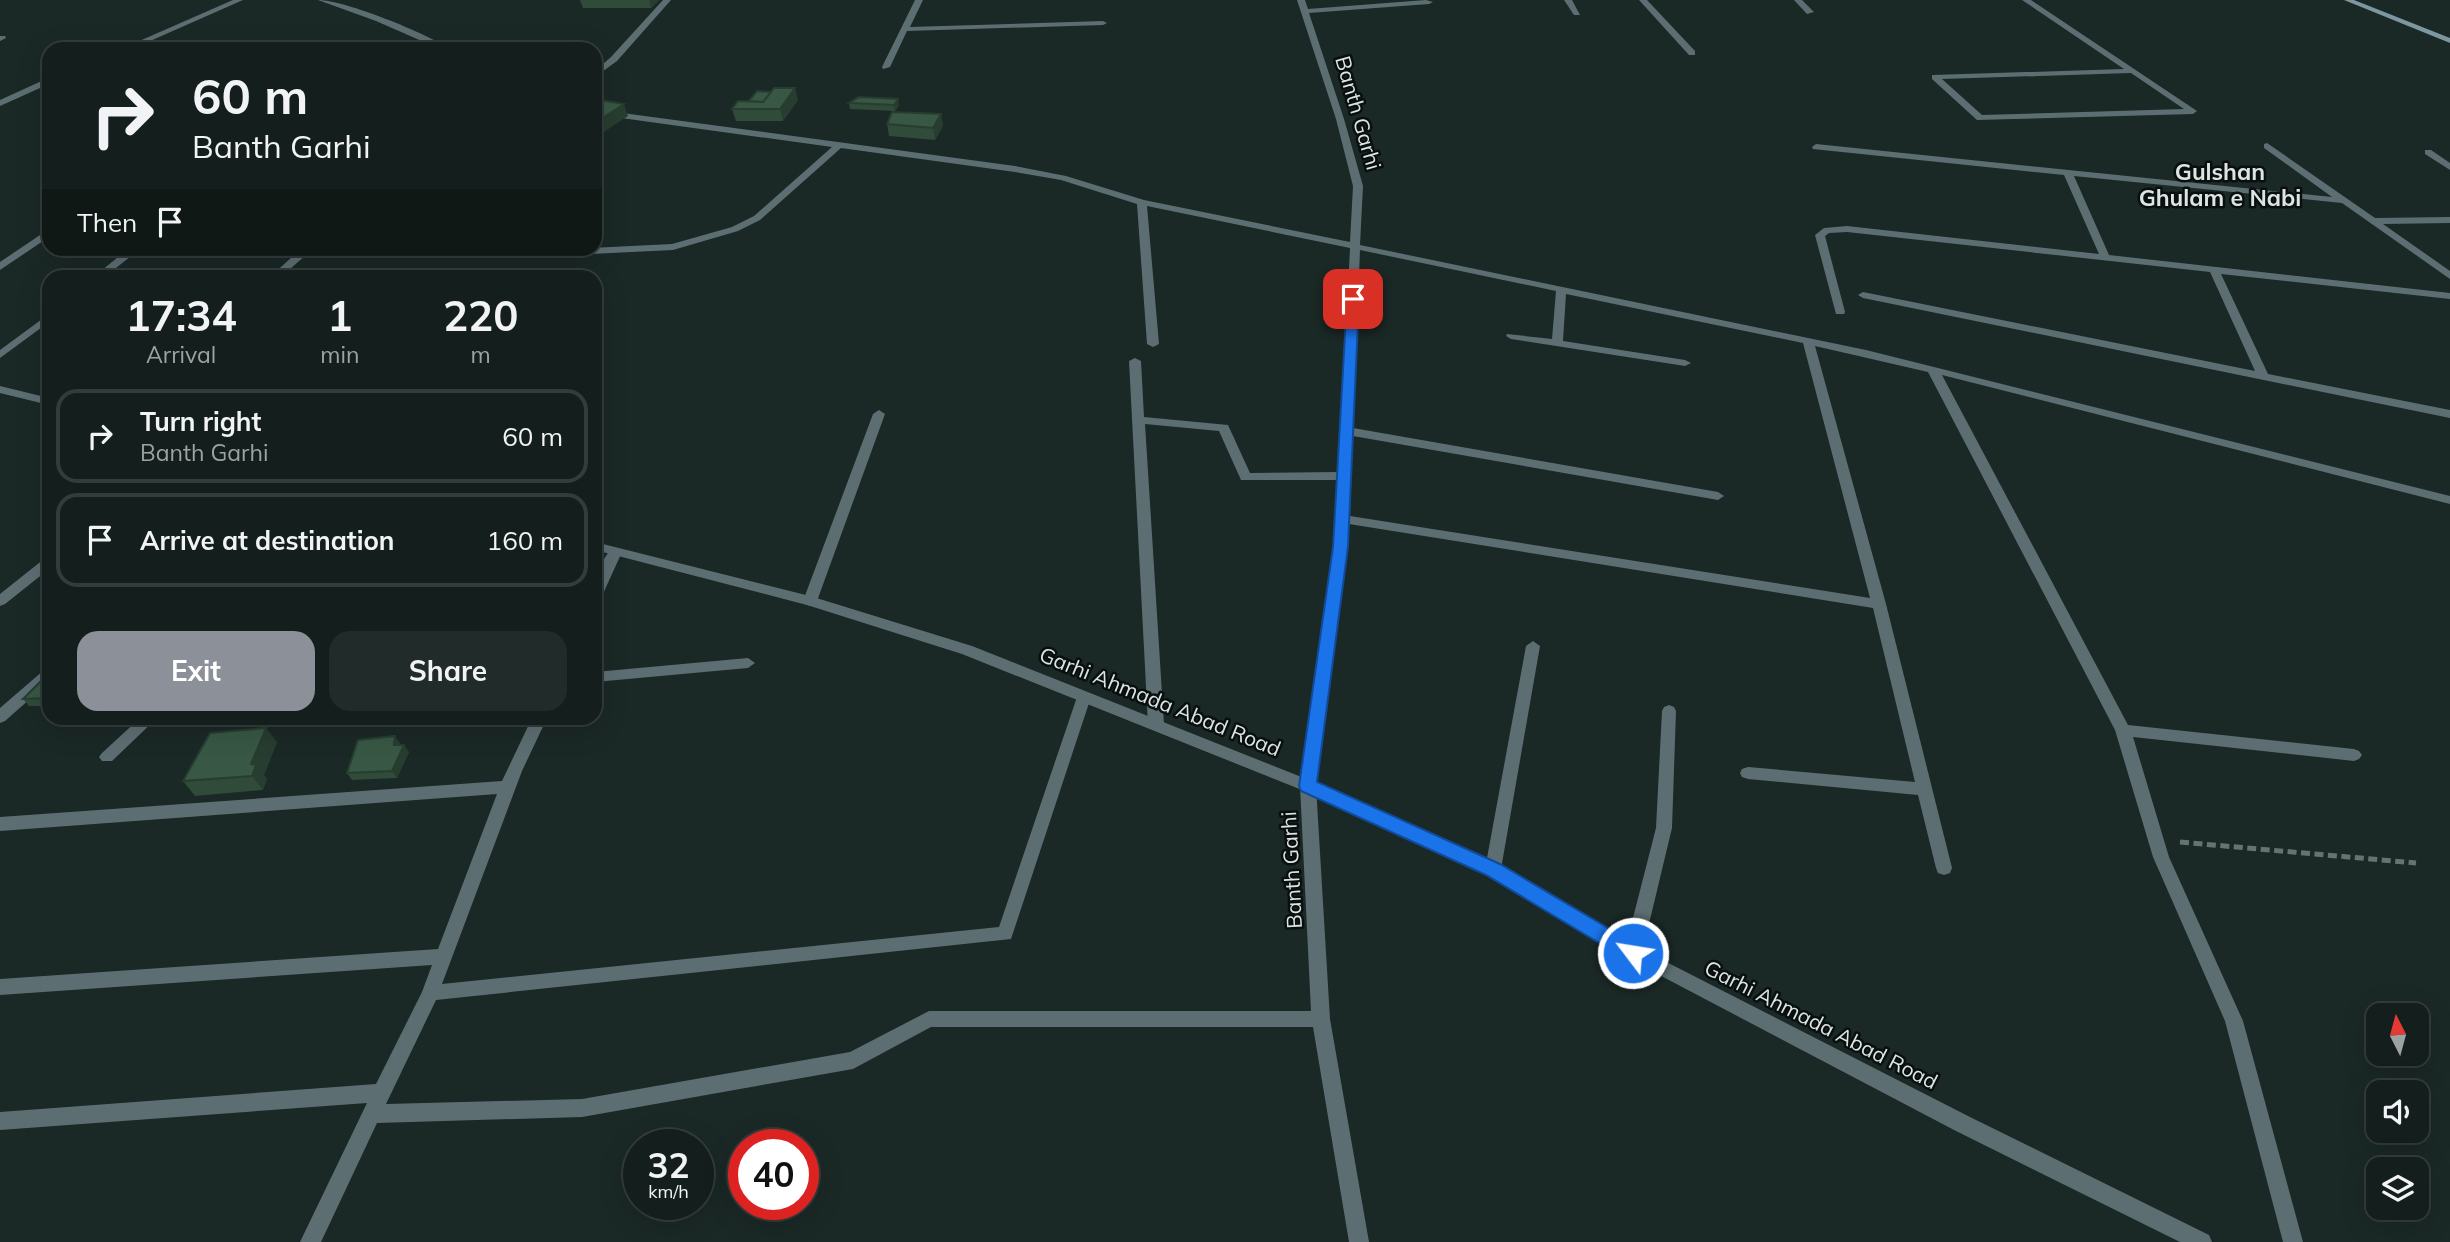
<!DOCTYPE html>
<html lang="en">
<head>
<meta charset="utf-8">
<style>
  body { margin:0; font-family:Mulish,sans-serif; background:#212b29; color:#f1f3f6; height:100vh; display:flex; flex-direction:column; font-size:26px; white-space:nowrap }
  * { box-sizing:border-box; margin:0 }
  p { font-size:23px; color:#9da2a3 }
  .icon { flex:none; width:38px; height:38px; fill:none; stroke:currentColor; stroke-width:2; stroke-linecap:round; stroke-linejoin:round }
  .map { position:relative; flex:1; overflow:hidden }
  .details { position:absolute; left:42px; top:270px; width:560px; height:455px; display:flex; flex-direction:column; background:#141e1c; border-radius:21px; box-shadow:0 7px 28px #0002,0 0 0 2px #333c3b }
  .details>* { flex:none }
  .banner { position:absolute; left:42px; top:42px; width:560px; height:214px; border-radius:21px; box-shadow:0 7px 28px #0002,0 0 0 2px #333c3b; background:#141e1c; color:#f1f3f6; overflow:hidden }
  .needle { width:46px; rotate:354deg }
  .buttons { position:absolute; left:2366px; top:1003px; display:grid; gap:14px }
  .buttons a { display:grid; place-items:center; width:63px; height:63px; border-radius:14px; background:#141e1c; box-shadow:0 7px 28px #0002,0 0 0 2px #333c3b; font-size:35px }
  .speed { position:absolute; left:623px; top:1129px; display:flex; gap:14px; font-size:35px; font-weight:700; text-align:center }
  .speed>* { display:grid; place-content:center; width:91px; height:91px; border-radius:50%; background:#141e1c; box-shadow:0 7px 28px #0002,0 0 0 2px #333c3b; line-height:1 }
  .speed small { font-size:18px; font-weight:400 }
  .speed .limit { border:10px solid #d22; background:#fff; color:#111 }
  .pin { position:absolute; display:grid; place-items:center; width:60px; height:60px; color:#fff; margin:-30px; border-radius:14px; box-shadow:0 4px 10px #0006 }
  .me { position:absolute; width:77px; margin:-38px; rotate:301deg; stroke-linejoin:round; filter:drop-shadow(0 0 5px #0008) }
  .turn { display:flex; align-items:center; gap:24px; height:147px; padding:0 35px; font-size:32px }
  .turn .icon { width:91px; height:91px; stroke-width:2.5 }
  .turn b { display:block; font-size:49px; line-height:60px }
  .then { display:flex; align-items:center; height:66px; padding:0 35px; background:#0003; gap:14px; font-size:26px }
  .eta { display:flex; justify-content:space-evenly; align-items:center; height:119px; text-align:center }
  .eta b { font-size:42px; font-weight:700; line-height:49px }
  .primary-button { display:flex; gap:14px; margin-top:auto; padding:14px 35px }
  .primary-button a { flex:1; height:80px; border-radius:21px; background:#8c9099; color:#fff; font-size:28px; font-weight:700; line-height:80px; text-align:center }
  .primary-button a+a { background:#212b29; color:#f1f3f6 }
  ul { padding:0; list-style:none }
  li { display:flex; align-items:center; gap:21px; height:94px; margin:0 14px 10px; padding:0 21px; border:4px solid #333c3b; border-radius:21px }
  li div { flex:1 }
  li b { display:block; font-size:26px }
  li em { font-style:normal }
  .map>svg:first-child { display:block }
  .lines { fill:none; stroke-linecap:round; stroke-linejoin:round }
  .path { stroke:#677371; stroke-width:5; stroke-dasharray:9 4.5; stroke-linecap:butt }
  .minor { fill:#5d6e73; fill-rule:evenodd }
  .tertiary { fill:#5d6e73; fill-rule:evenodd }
  .secondary { fill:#7c97a0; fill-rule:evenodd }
  .wall { fill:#304b3a }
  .shaded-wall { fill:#273d30 }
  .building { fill:#385744; stroke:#273d30; stroke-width:2 }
  .route { fill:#1a73e8; stroke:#114b97; stroke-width:2 }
  .labels { text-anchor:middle; stroke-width:5; stroke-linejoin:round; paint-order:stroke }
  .street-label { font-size:21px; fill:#dde5e4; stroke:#090f0f }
  .far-district-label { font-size:23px; font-weight:bold; fill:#dde5e4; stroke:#090f0f }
</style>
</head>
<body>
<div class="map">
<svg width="2450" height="1242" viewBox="0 0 2450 1242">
  <rect width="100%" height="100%" fill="#1a2826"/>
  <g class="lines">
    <!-- path -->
    <path class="path" d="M2180 842 2416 863"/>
    <!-- minor -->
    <path class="minor" d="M233 0H243L132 49H121Z
      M318 0C345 0 428 34 450 49H440L376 21Z
      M663 0H671L617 61 595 77V71L611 57Z
      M915 0H923L910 27 1103 21 1107 23 1103 25 907 31 890 67 883 69 882 67Z
      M1297 0H1305L1308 9 1426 0 1433 2 1429 4 1309 13 1344 119 1363 186 1360 245 1866 350 2450 496V504L1942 375 2128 725 2354 749 2359 751 2362 755 2359 759 2354 761 2133 737 2169 857 2243 1021 2303 1242H2283L2225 1021 2153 857 2115 730 1928 372 1815 346 1886 604 1952 868 1950 873 1944 875 1938 873 1936 868 1918 795 1748 779 1742 777 1740 773 1742 769 1748 767 1915 782 1873 608 1349 524 1316 786 1330 1019 1369 1242H1349L1313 1027H931L853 1069 582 1117 377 1123 321 1242H300L367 1103 0 1130V1112L376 1084 422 992 432 965 0 995V979L438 949 497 794 0 831V817L502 781 532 718H547L522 771 442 984 999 927 1077 697 1079 693H1089L1091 697 1011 939 436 1000 386 1104 582 1099 850 1052 929 1011H1311L1300 786 1337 519 1339 480H1241L1219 431 1145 424 1164 725 1161 729H1151L1148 725 1129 361 1135 358 1141 361 1144 417 1228 425 1250 473 1339 472 1350 248 1147 206 1159 344 1153 347 1147 344 1137 204 1061 180 1015 172 841 148 760 220 738 231 673 250 570 255 565 252 570 249 672 244 732 227 754 216 832 147 614 117 595 111V105L615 112 1015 166 1066 176 1144 200 1350 242 1353 186 1336 119ZM1360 250 1556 291 1552 339 1507 334 1506 336 1511 339 1685 366 1691 363 1685 360 1563 341 1566 294 1803 343 1870 598 1350 516 1353 436 1718 500 1724 496 1718 492 1353 428Z
      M1564 0H1572L1580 15H1574Z
      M1639 0H1647L1695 51V55H1689Z
      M1794 0H1802L1814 12 1807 14Z
      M2022 0H2031L2197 111 2193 114 1977 120 1932 79V75L2124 69ZM2131 73 2184 109 1982 115 1942 79Z
      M0 36H5L6 38 0 41Z
      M46 79H49V84L0 106V100Z
      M1816 144 2332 197 2264 148V144L2267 143 2375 218 2450 217V223L2383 224 2450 271V279L2342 203 2074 176 2109 255 2450 293V299L2221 274 2268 374 2450 410V418L1863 298 1858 295 1863 292 2255 371 2210 272 1847 232 1829 233 1825 236 1845 312 1844 314H1836L1815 235 1824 228 1847 226 2099 254 2064 175 1813 149 1812 147Z
      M2425 150H2431L2450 163V170L2425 154Z
      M49 229V237L0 270V262Z
      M129 248H141L106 276H95Z
      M302 248H314L282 276H271Z
      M49 314V322L0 358V350Z
      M879 410 885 414 817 601 810 606 805 604 803 601 873 414Z
      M615 548 622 552 602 596 595 601C595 585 600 554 615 548Z
      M49 558V569L5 604 0 606V594L44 559Z
      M1533 641 1540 646 1501 869 1499 874 1493 876 1487 874 1485 869 1526 646Z
      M748 658 755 663 748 668 595 682V672Z
      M49 669V682L5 721 0 723V708L44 670Z
      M1669 705 1674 707 1676 711 1672 828 1642 953 1639 958 1633 961 1627 958 1624 953 1656 828 1662 711 1664 707Z
      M140 718H157L112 761H102L99 757 102 753Z"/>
    <!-- tertiary -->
    <path class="tertiary" d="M0 386 49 398V405L0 393Z
      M595 542 810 596 972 646 1314 782 1499 864 1639 948 1970 1117 2209 1235 2212 1242H2180L1956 1131 1627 958 1487 874 1302 790 962 654 807 605 595 550Z"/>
    <!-- secondary -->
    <path class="secondary" d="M2344 0H2354L2450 38V43Z"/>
  </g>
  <!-- wall -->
  <path class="wall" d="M580 0H659L651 8H583Z
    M798 100 783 121H736L732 109Z
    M849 103 899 105 895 111 850 109Z
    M941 114 943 126 935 140 889 136 887 124Z
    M49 678V706H29L23 699Z
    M277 742 264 775 267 779 263 790 195 796 183 781Z
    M400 743V745L409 752 397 778 352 780 347 773Z"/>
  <!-- shaded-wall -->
  <path class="shaded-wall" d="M649 0H659L651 8Z
    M795 88 798 100 783 121 780 109Z
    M898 99 899 105 895 111 894 105Z
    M624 104 628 116 595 138V123Z
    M941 114 943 126 935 140 933 128Z
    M266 728 277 742 264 775 267 779 263 790 252 776 251 764Z
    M395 736 400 743 399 753 394 745Z
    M404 745 409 752 397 778 392 771Z"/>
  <!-- building -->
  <path class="building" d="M774 88H795L780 109H732L738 101 763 102Z
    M757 91 771 92 763 102 749 101Z
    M859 97 898 99 894 105 849 103Z
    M595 99 624 104 595 123Z
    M892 112 941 114 933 128 887 124Z
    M44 678H49V698L23 699Z
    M266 728 251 764 256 765 252 776 183 781 210 733Z
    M395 736 394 745H404L392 771 347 773 358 740Z"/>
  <!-- route -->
  <path class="route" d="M1353 295 1359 299 1348 547 1317 782 1500 864 1640 947 1643 953 1640 959 1633 962 1626 959 1486 875 1301 791 1299 786 1333 547 1347 299Z"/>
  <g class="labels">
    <!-- street labels -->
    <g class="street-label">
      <text transform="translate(1358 113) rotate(74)" y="7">Banth Garhi</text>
      <text transform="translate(1160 702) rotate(22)" y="7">Garhi Ahmada Abad Road</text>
      <text transform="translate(1292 870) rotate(-93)" y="7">Banth Garhi</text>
      <text transform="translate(1821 1025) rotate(27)" y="7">Garhi Ahmada Abad Road</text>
    </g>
    <!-- far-district labels -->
    <g class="far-district-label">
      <text x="2220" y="180">Gulshan<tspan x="2220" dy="26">Ghulam e Nabi</tspan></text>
    </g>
  </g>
</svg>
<div class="buttons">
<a><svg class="needle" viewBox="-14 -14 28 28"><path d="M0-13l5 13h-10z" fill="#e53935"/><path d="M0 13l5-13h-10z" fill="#9da2a3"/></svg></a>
<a><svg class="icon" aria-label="sound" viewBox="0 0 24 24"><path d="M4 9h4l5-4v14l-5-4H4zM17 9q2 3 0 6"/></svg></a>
<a><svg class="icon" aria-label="layers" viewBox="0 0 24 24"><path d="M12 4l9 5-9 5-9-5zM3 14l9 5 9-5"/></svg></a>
</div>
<div class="speed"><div>32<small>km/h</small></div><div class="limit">40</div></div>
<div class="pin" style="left:1353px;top:299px;background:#d93025"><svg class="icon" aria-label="arrive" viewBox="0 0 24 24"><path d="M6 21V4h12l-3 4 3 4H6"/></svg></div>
<svg class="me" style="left:1633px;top:953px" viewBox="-20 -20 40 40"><circle r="17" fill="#1a73e8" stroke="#fff" stroke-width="3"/><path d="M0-11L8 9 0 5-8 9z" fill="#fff"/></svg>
<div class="banner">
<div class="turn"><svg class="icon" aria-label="right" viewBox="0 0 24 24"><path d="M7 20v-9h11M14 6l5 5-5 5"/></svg><div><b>60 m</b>Banth Garhi</div></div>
<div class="then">Then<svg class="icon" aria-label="arrive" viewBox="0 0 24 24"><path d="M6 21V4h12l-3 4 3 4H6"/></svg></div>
</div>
<section class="details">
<div class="eta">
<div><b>17:34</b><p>Arrival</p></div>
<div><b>1</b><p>min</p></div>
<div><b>220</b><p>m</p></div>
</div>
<ul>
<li><svg class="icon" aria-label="right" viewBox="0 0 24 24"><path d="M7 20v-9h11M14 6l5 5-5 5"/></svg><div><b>Turn right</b><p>Banth Garhi</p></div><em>60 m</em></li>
<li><svg class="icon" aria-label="arrive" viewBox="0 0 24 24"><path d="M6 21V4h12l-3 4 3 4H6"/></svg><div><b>Arrive at destination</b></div><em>160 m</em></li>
</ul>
<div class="primary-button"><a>Exit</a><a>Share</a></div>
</section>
</div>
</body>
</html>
